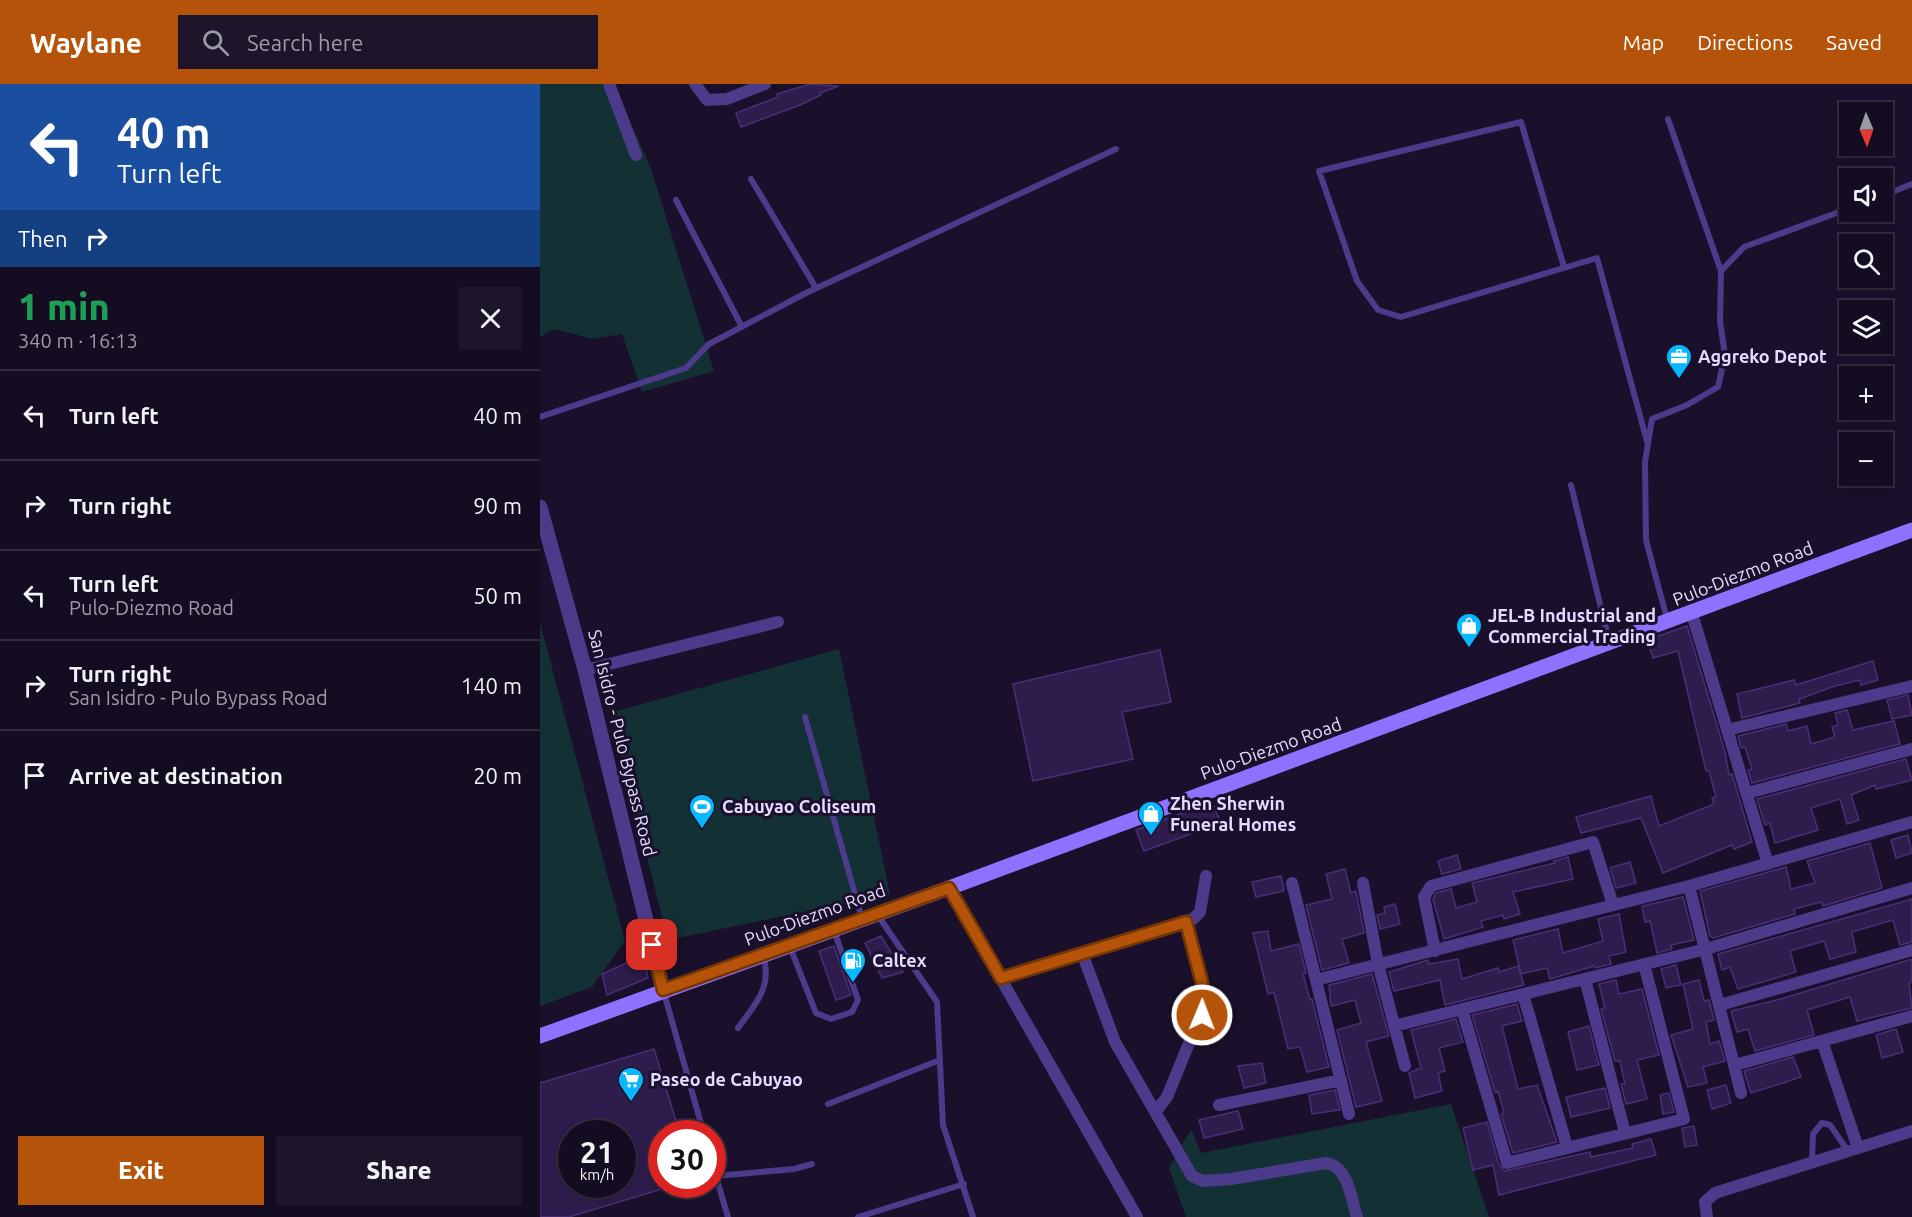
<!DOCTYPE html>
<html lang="en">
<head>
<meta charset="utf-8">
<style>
  body { margin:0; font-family:Ubuntu,sans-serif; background:#1d1529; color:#f1f3f6; height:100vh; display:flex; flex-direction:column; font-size:22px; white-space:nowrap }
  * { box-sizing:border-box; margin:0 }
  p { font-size:20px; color:#9d9ba5 }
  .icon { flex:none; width:33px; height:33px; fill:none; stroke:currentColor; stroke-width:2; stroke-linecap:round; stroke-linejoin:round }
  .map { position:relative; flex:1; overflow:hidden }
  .details { display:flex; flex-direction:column; background:#140c20; width:540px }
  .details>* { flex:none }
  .banner { background:#1a4fa0; color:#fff; overflow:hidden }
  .needle { width:39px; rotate:178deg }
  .fabs { position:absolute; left:1299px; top:18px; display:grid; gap:12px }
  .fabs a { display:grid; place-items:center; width:54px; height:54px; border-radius:0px; background:#140c20; box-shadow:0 3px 9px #0003,0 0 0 2px #332c3e; font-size:30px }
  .speed { position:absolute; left:18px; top:1036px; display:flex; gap:12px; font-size:30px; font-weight:700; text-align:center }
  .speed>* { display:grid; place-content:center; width:78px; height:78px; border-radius:50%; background:#140c20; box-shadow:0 3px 9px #0003,0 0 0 2px #332c3e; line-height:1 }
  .speed small { font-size:15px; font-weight:400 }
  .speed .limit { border:9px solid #d22; background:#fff; color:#111 }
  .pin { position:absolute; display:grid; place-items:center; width:51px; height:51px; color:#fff; margin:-26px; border-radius:12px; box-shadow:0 3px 9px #0006 }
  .me { position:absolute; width:66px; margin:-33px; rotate:1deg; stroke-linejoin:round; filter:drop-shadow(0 0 4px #0008) }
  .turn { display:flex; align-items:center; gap:21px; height:126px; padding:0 18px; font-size:27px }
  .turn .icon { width:78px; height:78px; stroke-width:2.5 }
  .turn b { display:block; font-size:42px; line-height:51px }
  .then { display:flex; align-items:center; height:57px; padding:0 18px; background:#0003; gap:12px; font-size:22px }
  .round { display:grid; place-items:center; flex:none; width:63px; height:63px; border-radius:0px; background:#1d1529 }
  .summary { display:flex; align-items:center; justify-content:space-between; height:102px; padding:0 18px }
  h1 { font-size:36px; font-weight:800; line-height:45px; color:#1e9e55 }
  .action { display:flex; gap:12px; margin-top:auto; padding:12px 18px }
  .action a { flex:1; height:69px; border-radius:0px; background:#b45309; color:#fff; font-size:24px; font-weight:800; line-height:69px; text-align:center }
  .action a+a { background:#1d1529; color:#f1f3f6 }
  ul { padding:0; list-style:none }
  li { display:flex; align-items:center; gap:18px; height:90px; padding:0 18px; border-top:2px solid #332c3e }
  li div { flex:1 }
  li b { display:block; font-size:22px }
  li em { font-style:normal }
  header { display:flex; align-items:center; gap:36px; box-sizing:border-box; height:84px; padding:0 30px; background:#b45309; color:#fff }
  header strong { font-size:28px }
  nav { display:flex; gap:33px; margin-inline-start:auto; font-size:21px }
  .search { width:420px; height:54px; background:#1d1529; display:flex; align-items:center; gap:15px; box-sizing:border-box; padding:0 21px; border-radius:0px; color:#9d9ba5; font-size:22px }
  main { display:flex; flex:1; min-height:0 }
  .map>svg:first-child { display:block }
  .green { fill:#133035 }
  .building { fill:#2e1c4c; stroke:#4a2e78; stroke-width:1.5; fill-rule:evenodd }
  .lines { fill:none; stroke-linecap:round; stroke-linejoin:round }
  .service { stroke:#4c3b8a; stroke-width:6 }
  .minor { stroke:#4c3b8a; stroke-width:12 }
  .tertiary { stroke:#4c3b8a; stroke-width:15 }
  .secondary { stroke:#8f71ff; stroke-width:15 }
  .route-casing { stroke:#753606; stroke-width:15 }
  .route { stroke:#b45309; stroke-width:10 }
  .labels { text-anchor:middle; stroke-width:6; stroke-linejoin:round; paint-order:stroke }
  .poi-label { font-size:18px; font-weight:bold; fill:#e5daff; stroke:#1a102b; text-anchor:start }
  .street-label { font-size:18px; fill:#e5daff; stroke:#1a102b }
</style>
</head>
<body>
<header>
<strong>Waylane</strong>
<div class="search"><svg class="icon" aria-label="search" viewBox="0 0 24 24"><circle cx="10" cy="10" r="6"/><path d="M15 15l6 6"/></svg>Search here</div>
<nav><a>Map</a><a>Directions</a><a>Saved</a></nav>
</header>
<main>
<section class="details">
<div class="banner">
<div class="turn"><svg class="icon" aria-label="left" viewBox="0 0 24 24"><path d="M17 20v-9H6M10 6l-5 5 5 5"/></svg><div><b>40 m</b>Turn left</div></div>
<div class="then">Then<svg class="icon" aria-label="right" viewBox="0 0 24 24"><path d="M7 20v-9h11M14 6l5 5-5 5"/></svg></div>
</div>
<div class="summary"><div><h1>1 min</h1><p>340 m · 16:13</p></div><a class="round"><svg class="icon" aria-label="close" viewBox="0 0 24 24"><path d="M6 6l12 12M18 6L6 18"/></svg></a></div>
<ul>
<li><svg class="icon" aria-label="left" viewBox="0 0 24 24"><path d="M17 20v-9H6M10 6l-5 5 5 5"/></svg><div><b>Turn left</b></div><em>40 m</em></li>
<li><svg class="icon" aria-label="right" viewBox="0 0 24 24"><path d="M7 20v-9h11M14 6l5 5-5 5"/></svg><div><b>Turn right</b></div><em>90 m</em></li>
<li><svg class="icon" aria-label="left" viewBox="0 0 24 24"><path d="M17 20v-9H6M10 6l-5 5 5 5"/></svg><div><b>Turn left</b><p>Pulo-Diezmo Road</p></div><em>50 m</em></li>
<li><svg class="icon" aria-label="right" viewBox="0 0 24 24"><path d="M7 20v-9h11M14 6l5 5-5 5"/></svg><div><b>Turn right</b><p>San Isidro - Pulo Bypass Road</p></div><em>140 m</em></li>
<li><svg class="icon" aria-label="arrive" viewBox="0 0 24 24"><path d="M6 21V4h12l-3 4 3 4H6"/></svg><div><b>Arrive at destination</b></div><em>20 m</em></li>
</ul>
<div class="action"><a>Exit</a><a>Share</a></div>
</section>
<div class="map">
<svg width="1372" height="1133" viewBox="0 0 1372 1133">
  <rect width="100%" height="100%" fill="#1a102b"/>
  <!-- green -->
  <path class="green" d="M0 0H74L111 85 174 287 102 308 82 250 52 255 15 245 0 253Z
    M0 539 85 857 52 903 0 922Z
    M299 565 350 810 128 856 70 629Z
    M911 1020 949 1133H646L629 1084 651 1045 661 1069Z"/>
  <!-- building -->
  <path class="building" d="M270 0 299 2 280 9 281 11 260 21 201 43 196 29 238 13 237 10Z
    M1147 542 1185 668 1189 691 1192 690 1212 758 1194 765 1192 761 1123 789 1101 734 1041 749 1036 733 1111 712 1119 742 1174 720 1172 714 1176 713 1169 687H1166L1138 567 1113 574 1107 556Z
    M620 566 631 618 582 628 593 675 493 697 473 600Z
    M1333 577 1338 596 1321 601 1320 596 1295 602 1259 615 1260 619 1202 634 1197 610 1254 596 1256 601Z
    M1368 611 1372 631 1352 635 1347 616Z
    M1307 626 1313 646 1354 637 1360 660 1212 699 1208 686 1212 685 1205 663 1201 664 1198 652 1246 640 1248 647 1267 642 1271 660 1295 653 1292 643 1298 641 1295 629Z
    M1366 675 1372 696 1336 705 1335 701 1311 711 1319 736 1307 740 1300 715 1271 724 1278 746 1235 759 1230 739 1225 741 1217 715Z
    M672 718 681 739 604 767 596 746Z
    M1368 751 1372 769 1356 774 1351 756Z
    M1330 759 1342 804 1283 822 1281 818 1254 825 1255 830 1173 854 1170 852 1160 807 1246 783 1251 805 1275 799 1267 777Z
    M917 771 921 785 902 790 898 777Z
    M1028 773 1033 795 973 808 980 830 964 835 963 831 941 837 943 843 904 855 893 815 896 809 911 805 916 824 937 818 932 799 1015 779 1014 777Z
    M1090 778 1096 799 1076 804 1070 784Z
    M805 785 811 809 816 807 824 849 802 855 809 879 782 886 766 821 792 815 786 790Z
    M741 792 744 807 716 813 712 798Z
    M1143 813 1154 856 1131 861 1132 865 1117 869 1110 837 1105 838 1102 822Z
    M1372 815V858L1360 861 1353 836 1312 848 1316 868 1290 875 1284 857 1250 867 1256 888 1198 905 1190 883 1182 886 1178 870Z
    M855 820 860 840 840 845 837 831 845 829 844 823Z
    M1079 830 1086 868 1069 872 1071 880 1055 884 1054 882 1010 895 1007 884 981 890 973 856 1018 845 1023 869 1063 857 1058 835Z
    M728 847 731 867 759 860 766 889 763 890 770 916 772 915 789 983 767 988 760 963 748 965 734 908 728 910 713 849Z
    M341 852 363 888 342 894 325 859Z
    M294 862 311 911 296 916 279 867Z
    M104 871 108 894 67 911 62 890Z
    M918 875 922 895 958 884 959 888 978 882 984 901 905 921 900 896 854 907 849 888 888 876 889 880Z
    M1372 875V898L1369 899 1372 924 1317 937 1310 913 1267 926 1274 951 1215 967 1208 945 1197 948 1191 927 1241 915Z
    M1136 881 1141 901 1126 904 1121 885Z
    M832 890 849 952 826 958 842 1017 816 1023 797 946 821 939 815 916 791 922 789 901Z
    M1076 896 1079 910 1102 905 1119 971 1097 976 1107 1015 1086 1020 1081 1000H1085L1080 977H1075L1061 925 1065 924 1059 900Z
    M1159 896 1164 917 1169 916 1174 936 1166 938 1170 960 1179 957 1185 977 1163 983 1167 999 1148 1003 1131 951 1153 945 1143 900Z
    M977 920 982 937 962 942 978 1005 997 1001 1017 1058 973 1069 961 1030 964 1029 958 1007 955 1008 932 931Z
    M916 935 923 958 899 964 905 987 898 989 902 1007 875 1014 869 989 881 984 871 946Z
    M1049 942 1059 981 1037 986 1028 948Z
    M1356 945 1363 968 1342 974 1336 951Z
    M114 965 140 1050H122V1105L29 1133H0V999ZM32 1050H82V1101H32Z
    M1253 973 1261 993 1211 1009 1204 987Z
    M722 979 726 999 704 1004 698 982Z
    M1186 1001 1191 1019 1172 1025 1167 1006Z
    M1065 1004 1070 1024 1031 1033 1026 1013Z
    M795 1006 800 1026 772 1030 769 1011Z
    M1129 1009 1134 1028 1123 1030 1120 1011Z
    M698 1027 703 1045 664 1054 659 1036Z
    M947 1038 959 1081 965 1087 1050 1068 1051 1073 1093 1064 1092 1060 1111 1055 1116 1071 959 1111 953 1081 933 1086 923 1044Z
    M1154 1042 1157 1061 1145 1063 1142 1044Z"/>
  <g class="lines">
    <!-- service -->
    <path class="service" d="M1128 35 1181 187
      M211 95 276 204
      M1342 112 1372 100
      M136 116 202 243
      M1024 183 981 38 779 87 817 197 838 226 861 233 1057 174 1108 361
      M0 333 146 284 169 260 266 209 576 65
      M1031 401 1069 557
      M1127 535 1106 456 1105 378 1112 335 1147 321 1178 303 1185 271 1180 237 1181 187 1204 163 1310 124
      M265 633 322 835
      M337 830 397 918 403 1041 433 1133
      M250 863 276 929 291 935 312 928 318 916 294 846
      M124 909 164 1050
      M198 944C216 919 233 903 223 871
      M288 1020 400 976
      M172 1079 188 1133
      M1272 1079 1273 1050 1282 1039 1290 1041 1308 1067
      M176 1092 254 1085 272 1080
      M318 1133 424 1100"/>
    <!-- minor -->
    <path class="minor" d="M69 0 96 71
      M155 0 167 16 187 15 225 0
      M1152 530 1228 780
      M45 586 238 538
      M1187 646 1372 602
      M1207 709 1372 665
      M752 799 809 1030
      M823 799 838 880 865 982
      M1149 802 1201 1009
      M409 804 597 1133
      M895 867 884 813 891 802 1053 758 1073 821
      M542 869 575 958 652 1092 663 1097 691 1095 786 1079C808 1082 811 1114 817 1133
      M461 894 653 835 660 828 666 792
      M1045 895 1085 1049
      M776 896 1149 802 1372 738
      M983 910 1027 1063
      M1180 921 1372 866
      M922 925 967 1079 1144 1035 1104 880
      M854 942 1166 865 1372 804
      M1282 957 1318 1064
      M1195 981 1372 932
      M679 1021 801 996
      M616 1027 627 1013 663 925 662 899 646 838
      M1167 1133 1165 1118 1175 1109 1372 1047"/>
    <!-- tertiary -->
    <path class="tertiary" d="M0 423 45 586 123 906"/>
    <!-- secondary -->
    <path class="secondary" d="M0 952 409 804 1372 446"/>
  </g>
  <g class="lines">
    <defs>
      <path id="route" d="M112 861 123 906 409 804 461 894 646 838 662 899V931"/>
    </defs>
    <!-- route casing -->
    <use href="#route" class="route-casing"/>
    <!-- route -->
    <use href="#route" class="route"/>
  </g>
  <!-- icons -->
  <defs>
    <symbol id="office-pin" viewBox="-11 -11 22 30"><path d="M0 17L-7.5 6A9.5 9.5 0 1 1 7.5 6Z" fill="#06b8ff" stroke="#1a102b"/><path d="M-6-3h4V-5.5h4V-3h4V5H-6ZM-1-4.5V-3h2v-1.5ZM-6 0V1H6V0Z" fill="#fff"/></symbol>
    <symbol id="shop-pin" viewBox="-11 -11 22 30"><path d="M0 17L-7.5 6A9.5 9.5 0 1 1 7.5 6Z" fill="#06b8ff" stroke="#1a102b"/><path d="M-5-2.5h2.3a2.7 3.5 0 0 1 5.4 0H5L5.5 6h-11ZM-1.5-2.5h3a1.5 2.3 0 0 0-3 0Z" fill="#fff"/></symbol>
    <symbol id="stadium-pin" viewBox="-11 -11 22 30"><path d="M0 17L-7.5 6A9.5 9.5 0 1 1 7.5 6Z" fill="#06b8ff" stroke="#1a102b"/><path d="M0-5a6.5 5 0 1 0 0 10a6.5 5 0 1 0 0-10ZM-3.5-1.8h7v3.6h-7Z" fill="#fff"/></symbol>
    <symbol id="fuel-pin" viewBox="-11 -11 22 30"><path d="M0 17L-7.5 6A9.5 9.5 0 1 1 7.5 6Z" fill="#06b8ff" stroke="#1a102b"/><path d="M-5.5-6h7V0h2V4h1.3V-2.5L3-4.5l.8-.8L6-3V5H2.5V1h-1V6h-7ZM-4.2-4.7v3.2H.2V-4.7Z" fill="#fff"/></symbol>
    <symbol id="supermarket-pin" viewBox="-11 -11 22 30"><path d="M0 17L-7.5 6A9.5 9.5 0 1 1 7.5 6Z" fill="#06b8ff" stroke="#1a102b"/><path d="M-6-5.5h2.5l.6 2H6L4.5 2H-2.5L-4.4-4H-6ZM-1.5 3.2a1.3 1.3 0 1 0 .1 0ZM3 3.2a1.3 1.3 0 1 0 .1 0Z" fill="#fff"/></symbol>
  </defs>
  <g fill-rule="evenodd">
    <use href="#office-pin" x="1124" y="258" width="30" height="40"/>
    <use href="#shop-pin" x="914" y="527" width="30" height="40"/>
    <use href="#stadium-pin" x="147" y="708" width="30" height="40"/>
    <use href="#shop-pin" x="596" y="715" width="30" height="40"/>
    <use href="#fuel-pin" x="298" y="862" width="30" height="40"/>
    <use href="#supermarket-pin" x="76" y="981" width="30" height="40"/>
  </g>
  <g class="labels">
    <!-- poi labels -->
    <g class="poi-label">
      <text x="1158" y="279">Aggreko Depot</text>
      <text x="948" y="538">JEL-B Industrial and<tspan x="948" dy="21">Commercial Trading</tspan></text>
      <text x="630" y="726">Zhen Sherwin<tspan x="630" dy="21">Funeral Homes</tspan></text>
      <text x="182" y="729">Cabuyao Coliseum</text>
      <text x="332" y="883">Caltex</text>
      <text x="110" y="1002">Paseo de Cabuyao</text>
    </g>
    <!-- street labels -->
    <g class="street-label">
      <text transform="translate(1203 490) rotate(-21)" y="6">Pulo-Diezmo Road</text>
      <text transform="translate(82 659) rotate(76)" y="6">San Isidro - Pulo Bypass Road</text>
      <text transform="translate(731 665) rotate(-20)" y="6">Pulo-Diezmo Road</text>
      <text transform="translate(275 831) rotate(-20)" y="6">Pulo-Diezmo Road</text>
    </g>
  </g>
</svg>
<div class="fabs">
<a><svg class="needle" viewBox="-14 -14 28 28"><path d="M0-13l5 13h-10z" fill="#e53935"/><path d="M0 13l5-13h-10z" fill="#9d9ba5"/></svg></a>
<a><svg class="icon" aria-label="sound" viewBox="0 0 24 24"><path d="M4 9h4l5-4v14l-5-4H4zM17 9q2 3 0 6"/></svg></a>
<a><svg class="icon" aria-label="search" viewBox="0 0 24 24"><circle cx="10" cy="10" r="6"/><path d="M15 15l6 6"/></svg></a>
<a><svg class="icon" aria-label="layers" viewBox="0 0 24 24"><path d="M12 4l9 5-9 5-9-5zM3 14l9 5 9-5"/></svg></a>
<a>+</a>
<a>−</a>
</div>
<div class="speed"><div>21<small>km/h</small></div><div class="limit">30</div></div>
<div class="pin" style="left:112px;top:861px;background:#d93025"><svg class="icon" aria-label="arrive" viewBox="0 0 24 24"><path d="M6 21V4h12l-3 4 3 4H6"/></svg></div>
<svg class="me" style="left:662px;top:931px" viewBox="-20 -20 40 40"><circle r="17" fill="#b45309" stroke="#fff" stroke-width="3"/><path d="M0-11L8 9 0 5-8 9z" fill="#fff"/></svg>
</div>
</main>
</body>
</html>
